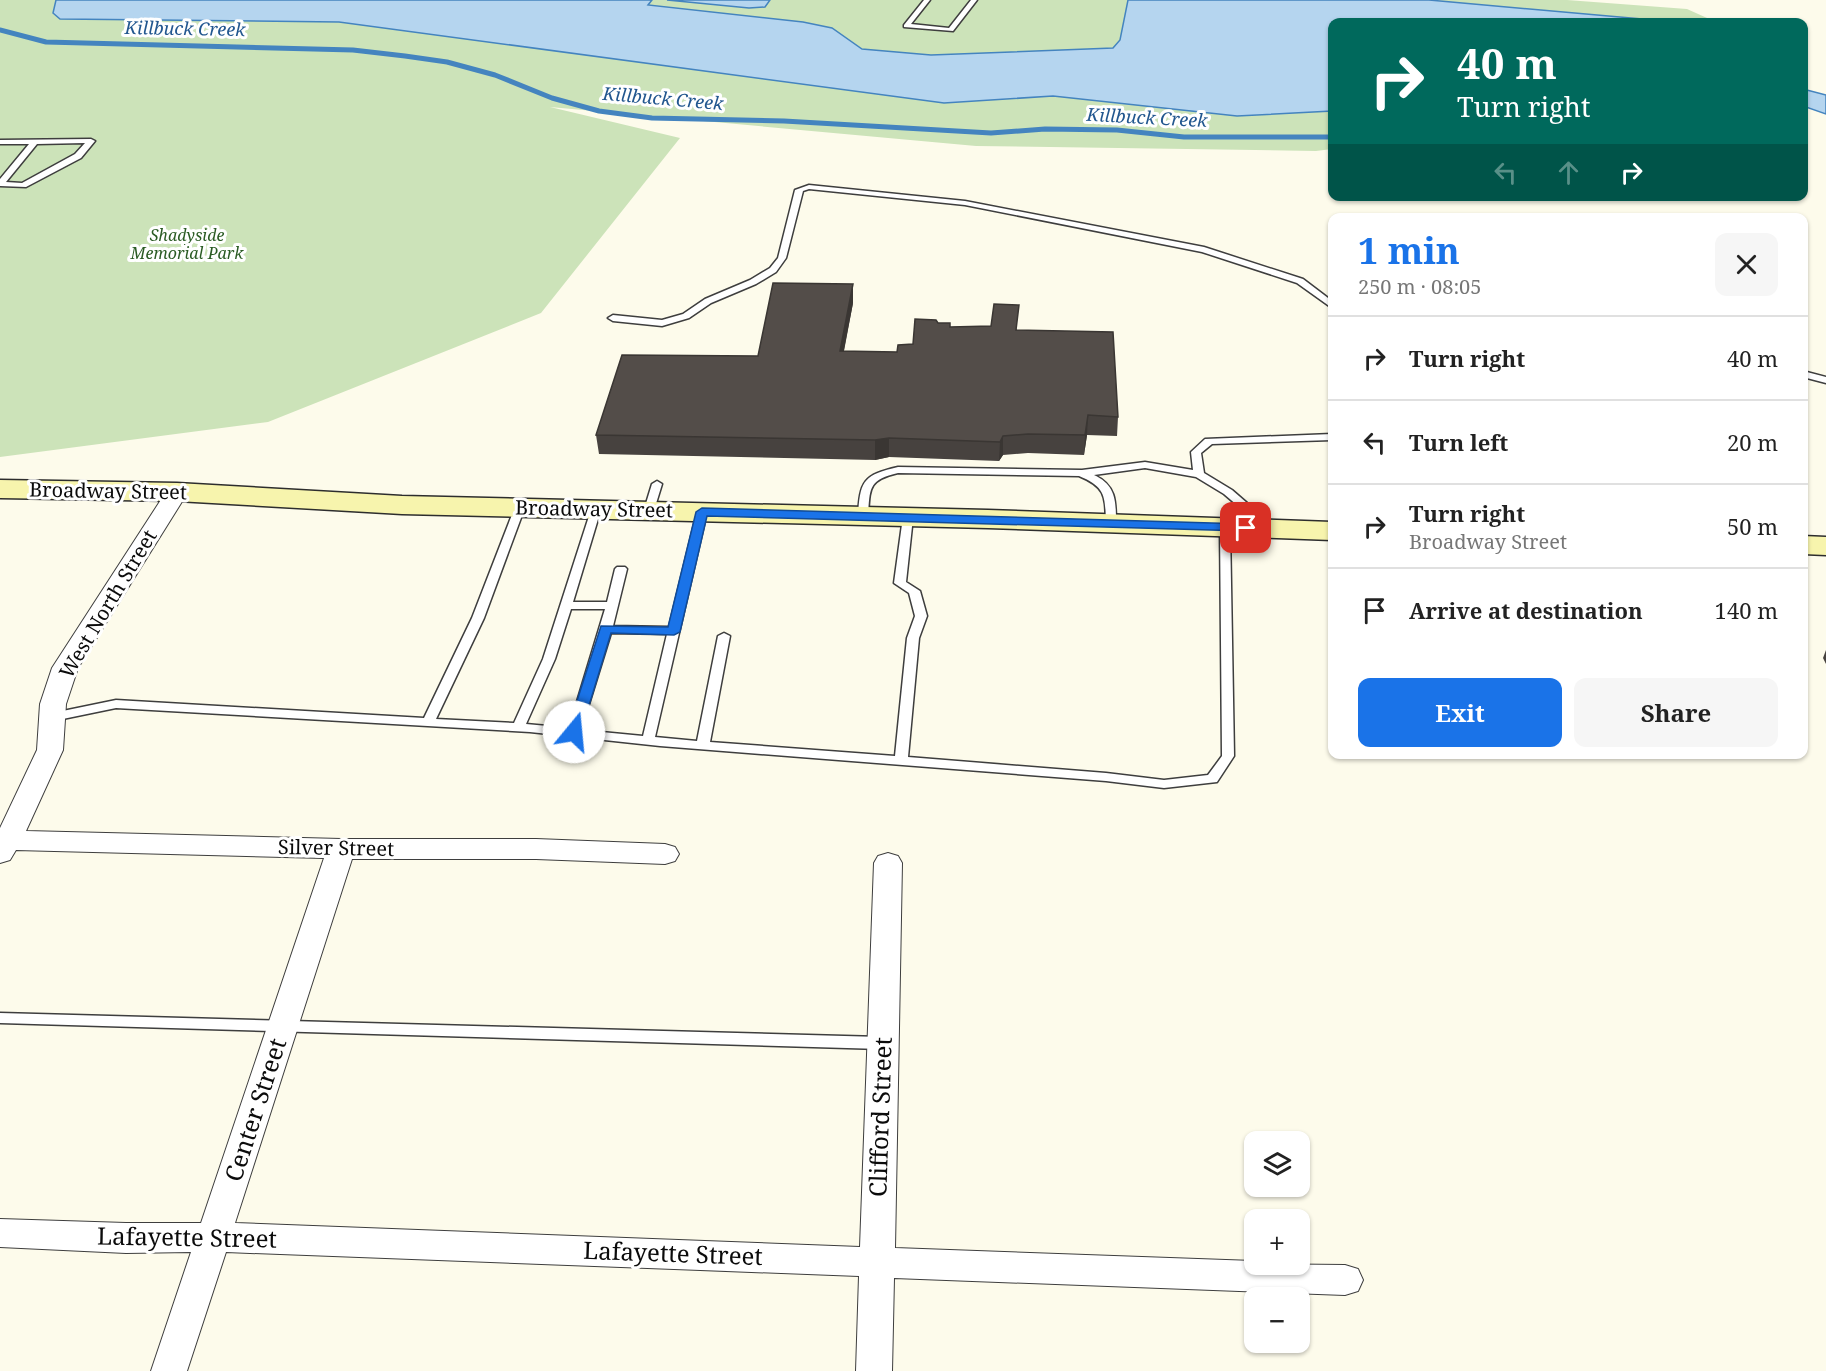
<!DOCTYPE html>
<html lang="en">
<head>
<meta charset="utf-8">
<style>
  body { margin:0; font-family:"Noto Serif",serif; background:#f6f6f6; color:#222; height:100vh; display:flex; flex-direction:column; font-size:22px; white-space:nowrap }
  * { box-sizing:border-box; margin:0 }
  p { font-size:20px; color:#767676 }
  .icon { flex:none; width:33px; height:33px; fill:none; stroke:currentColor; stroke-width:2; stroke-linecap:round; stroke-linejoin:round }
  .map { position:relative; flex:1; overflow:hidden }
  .sheet { position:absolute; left:1328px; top:213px; width:480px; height:546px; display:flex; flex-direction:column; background:#fff; border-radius:12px; box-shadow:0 2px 4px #0004 }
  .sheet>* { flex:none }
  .banner { position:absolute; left:1328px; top:18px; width:480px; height:183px; border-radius:12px; box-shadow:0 2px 4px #0004; background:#00695c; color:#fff; overflow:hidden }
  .fabs { position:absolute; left:1244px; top:1131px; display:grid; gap:12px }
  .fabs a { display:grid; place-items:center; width:66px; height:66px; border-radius:12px; background:#fff; box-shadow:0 2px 4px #0004; font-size:30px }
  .pin { position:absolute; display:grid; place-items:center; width:51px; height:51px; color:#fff; margin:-26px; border-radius:12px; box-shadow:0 3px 9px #0006 }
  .me { position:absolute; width:66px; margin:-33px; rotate:17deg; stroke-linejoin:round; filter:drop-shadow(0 0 4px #0008) }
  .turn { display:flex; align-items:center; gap:21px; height:126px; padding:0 30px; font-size:27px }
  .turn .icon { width:78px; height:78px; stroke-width:2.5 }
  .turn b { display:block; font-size:42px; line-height:51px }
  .lanes { display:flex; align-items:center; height:57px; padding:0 30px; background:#0003; justify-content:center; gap:30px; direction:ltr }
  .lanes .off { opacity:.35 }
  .round { display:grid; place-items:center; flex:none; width:63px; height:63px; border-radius:12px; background:#f6f6f6 }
  .overview { display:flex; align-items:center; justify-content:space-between; height:102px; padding:0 30px }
  h1 { font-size:36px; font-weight:700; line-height:45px; color:#1a73e8 }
  .action { display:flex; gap:12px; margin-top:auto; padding:12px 30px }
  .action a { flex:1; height:69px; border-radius:12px; background:#1a73e8; color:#fff; font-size:24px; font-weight:700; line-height:69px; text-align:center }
  .action a+a { background:#f6f6f6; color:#222 }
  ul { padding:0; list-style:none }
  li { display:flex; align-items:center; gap:18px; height:84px; padding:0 30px; border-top:2px solid #e0e0e0 }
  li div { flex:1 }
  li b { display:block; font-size:22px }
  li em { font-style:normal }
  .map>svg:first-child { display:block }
  .green { fill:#cce3b9 }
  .water { fill:#b5d5ef; stroke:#4484bf; stroke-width:1.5 }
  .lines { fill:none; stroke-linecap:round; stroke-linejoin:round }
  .stream { stroke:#4484bf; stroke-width:5 }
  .lane-casing { stroke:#3e3e3e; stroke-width:3 }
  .street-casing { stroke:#3e3e3e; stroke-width:2 }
  .secondary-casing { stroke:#2d2d2d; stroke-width:3 }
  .lane { fill:#fff; fill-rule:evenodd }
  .street { fill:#fff; fill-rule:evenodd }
  .secondary { fill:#f7f4ad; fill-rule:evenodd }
  .wall { fill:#47423f }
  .shaded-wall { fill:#3a3633 }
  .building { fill:#534d49; stroke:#3a3633; stroke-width:1.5 }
  .route { fill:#1a73e8; stroke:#114b97; stroke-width:1.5 }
  .labels { text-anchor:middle; stroke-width:6; stroke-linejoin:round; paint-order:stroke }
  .far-park-label { font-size:16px; font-style:italic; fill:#2a5b23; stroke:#fff }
  .far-water-label { font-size:18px; font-style:italic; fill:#22578f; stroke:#fff }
  .street-label { font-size:20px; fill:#0b0b0b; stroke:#fff }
  .near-street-label { font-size:24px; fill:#0b0b0b; stroke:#fff }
</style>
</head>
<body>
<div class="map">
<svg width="1826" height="1371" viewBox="0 0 1826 1371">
  <rect width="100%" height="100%" fill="#fdfbeb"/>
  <!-- green -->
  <path class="green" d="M0 0H1567L1687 9 1716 22H1332V149L1316 151 976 146 550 107 680 138 541 313 268 422 0 457Z"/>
  <!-- water -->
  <path class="water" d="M56 0H652L648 5 803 22 832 28 862 49 931 55 1113 48 1120 40 1128 0H1429L1676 22H1332V111L1237 116 1053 96 944 103 339 22 60 19 53 13Z
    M667 0H770L765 7 749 8Z
    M1803 89 1826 95V114L1803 106Z"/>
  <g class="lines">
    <!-- stream -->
    <path class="stream" d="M0 30 46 42 353 50 405 56 447 62 495 75 552 98 599 111 652 118 784 121 991 133 1045 129 1117 130 1184 137H1332"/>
    <defs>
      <path id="lane" d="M924 0H930L911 24 949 28 971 0H977L953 31 904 27V25Z
        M91 139 95 141 81 158 26 187 0 186V179L29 144H0V140ZM85 143 75 154 22 183 6 182 37 144Z
        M809 185 965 201 1204 247 1303 279 1332 301V308L1297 283 1202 252 965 205 809 189 803 191 786 258 776 272 756 284 711 303 689 318 662 326 613 321 608 318 613 315 662 320 683 314 705 299 750 280 770 268 778 258 795 190Z
        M1803 371 1826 377V383L1803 377Z
        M1332 434V440L1212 444 1201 453 1204 473 1232 490 1247 503 1251 528 1246 531 1241 528 1238 506 1224 494 1196 477 1145 468 1094 475C1116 485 1116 501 1116 523L1111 526 1106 523C1105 496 1106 487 1079 476L898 473C868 480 870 488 868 516L863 519 858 516C860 481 863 475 898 467L1082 470 1145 462 1193 470 1191 452 1205 439Z
        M657 481 662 484 654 510 649 513 645 512 644 510 652 484Z
        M520 504 525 507 484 618 436 719 514 723 543 659 592 507H600L601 509 573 602H607L615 569 617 567H625L627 569 613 626 669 627 697 512 702 509 707 512 655 737 697 741 718 636 724 633 730 636 710 742 895 756 907 638 915 616 909 593 894 583 903 517 908 514 913 517 906 582 920 591 927 616 919 638 908 757 1106 773 1164 780 1208 775 1222 756 1220 527 1225 524 1230 527 1234 756 1217 782 1164 788 1106 781 660 746 530 732 116 708 53 721 47 717 53 713 116 700 424 718 472 618 515 507ZM571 609H605L569 728 526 724 555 659ZM611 633 667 634 643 736 581 730Z
        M0 1013 881 1037 886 1039 888 1043 886 1047 881 1049 0 1023Z"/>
      <path id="street" d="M177 485 185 487 188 492 78 668 66 704 63 750 26 831 341 839H536L665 844 675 847 679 854 675 861 665 864 536 859H352L235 1223 860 1247 874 863 878 856 888 853 898 856 902 863 895 1248 1254 1261V1264L1345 1265 1358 1269 1363 1280 1358 1291 1345 1295 894 1278 892 1371H856L859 1276 226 1252 187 1371H151L191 1252 126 1253 0 1247V1219L126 1223H201L324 858 16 850 10 860 0 863V828L37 750 40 704 52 668 166 492 169 487Z"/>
      <path id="secondary" d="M0 480 177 483 402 496 988 510 1332 522V540L988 528 402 514 177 501 0 498Z
        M1803 536 1826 537V555L1803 554Z"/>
    </defs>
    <!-- lane casing -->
    <use href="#lane" class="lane-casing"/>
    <!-- street casing -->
    <use href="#street" class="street-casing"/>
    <!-- secondary casing -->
    <use href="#secondary" class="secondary-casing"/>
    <!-- lane -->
    <use href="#lane" class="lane"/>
    <!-- street -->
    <use href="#street" class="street"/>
    <!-- secondary -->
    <use href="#secondary" class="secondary"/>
  </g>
  <!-- wall -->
  <path class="wall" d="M853 303 844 351 897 352 913 344 938 323 950 327 991 326 1017 330 1118 417 1117 436 1087 435 1084 455 1028 453 1003 455 999 461 889 457 875 460 599 454 596 435 758 356Z
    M1826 650V664L1823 658Z"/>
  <!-- shaded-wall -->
  <path class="shaded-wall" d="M853 284V303L840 370V351Z
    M1088 415 1087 435 1084 455 1085 435Z
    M1003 436V455L999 461 1000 442Z
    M889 438V457L875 460V440Z"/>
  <!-- building -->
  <path class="building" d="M773 283 853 284 840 351 897 352 898 345 913 344 915 319 936 320 938 323H950V327L991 326 994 304 1019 305 1016 330 1113 332 1118 417 1088 415 1085 435 1028 434 1003 436 1000 442 889 438 875 440 596 435 622 355 758 356Z"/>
  <!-- route -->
  <path class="route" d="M702 508 1246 524 1252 528 1246 531 707 516 680 632 674 635 611 633 581 732 579 735H569L567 732 601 626 668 627 696 512Z"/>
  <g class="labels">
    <!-- far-park labels -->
    <g class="far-park-label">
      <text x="187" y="241">Shadyside<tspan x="187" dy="18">Memorial Park</tspan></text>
    </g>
    <!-- far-water labels -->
    <g class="far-water-label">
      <text transform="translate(185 29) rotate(1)" y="6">Killbuck Creek</text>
      <text transform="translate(663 99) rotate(5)" y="6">Killbuck Creek</text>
      <text transform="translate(1147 118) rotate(3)" y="6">Killbuck Creek</text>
    </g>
    <!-- street labels -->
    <g class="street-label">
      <text transform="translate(108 491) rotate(1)" y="7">Broadway Street</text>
      <text transform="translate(594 509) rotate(1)" y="7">Broadway Street</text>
      <text transform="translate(108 604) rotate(-59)" y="7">West North Street</text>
      <text transform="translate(336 848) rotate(1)" y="7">Silver Street</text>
    </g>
    <!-- near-street labels -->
    <g class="near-street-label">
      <text transform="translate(256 1110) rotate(-72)" y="8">Center Street</text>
      <text transform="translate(881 1117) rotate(-88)" y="8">Clifford Street</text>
      <text transform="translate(187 1238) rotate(1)" y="8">Lafayette Street</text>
      <text transform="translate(673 1254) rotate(2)" y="8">Lafayette Street</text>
    </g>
  </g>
</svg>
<div class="fabs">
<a><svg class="icon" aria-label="layers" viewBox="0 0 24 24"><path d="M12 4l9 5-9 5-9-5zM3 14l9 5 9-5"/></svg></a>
<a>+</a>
<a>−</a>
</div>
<div class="pin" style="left:1246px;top:528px;background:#d93025"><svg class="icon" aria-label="arrive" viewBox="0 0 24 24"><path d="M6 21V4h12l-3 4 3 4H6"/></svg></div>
<svg class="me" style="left:574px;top:732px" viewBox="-20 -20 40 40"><circle r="19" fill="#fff"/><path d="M0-13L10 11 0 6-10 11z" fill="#1a73e8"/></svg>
<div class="banner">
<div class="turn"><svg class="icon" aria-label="right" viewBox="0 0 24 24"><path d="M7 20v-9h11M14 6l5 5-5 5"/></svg><div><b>40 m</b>Turn right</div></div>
<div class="lanes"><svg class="icon off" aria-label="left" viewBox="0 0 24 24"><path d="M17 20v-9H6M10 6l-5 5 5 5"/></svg><svg class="icon off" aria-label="ahead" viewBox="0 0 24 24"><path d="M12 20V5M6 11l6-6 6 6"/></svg><svg class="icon" aria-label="right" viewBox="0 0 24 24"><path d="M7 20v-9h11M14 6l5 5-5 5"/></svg></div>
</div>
<section class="sheet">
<div class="overview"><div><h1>1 min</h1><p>250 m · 08:05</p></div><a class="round"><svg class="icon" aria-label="close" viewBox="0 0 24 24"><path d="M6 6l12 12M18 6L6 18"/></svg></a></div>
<ul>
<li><svg class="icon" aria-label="right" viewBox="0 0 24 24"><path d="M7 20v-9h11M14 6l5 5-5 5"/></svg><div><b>Turn right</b></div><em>40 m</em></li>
<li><svg class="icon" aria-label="left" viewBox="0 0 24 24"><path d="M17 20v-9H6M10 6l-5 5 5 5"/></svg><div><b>Turn left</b></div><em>20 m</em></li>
<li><svg class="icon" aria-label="right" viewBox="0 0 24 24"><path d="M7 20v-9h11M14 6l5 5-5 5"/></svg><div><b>Turn right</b><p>Broadway Street</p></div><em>50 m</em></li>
<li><svg class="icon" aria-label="arrive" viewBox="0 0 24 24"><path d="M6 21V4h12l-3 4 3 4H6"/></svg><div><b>Arrive at destination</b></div><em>140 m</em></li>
</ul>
<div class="action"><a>Exit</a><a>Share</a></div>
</section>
</div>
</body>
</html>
